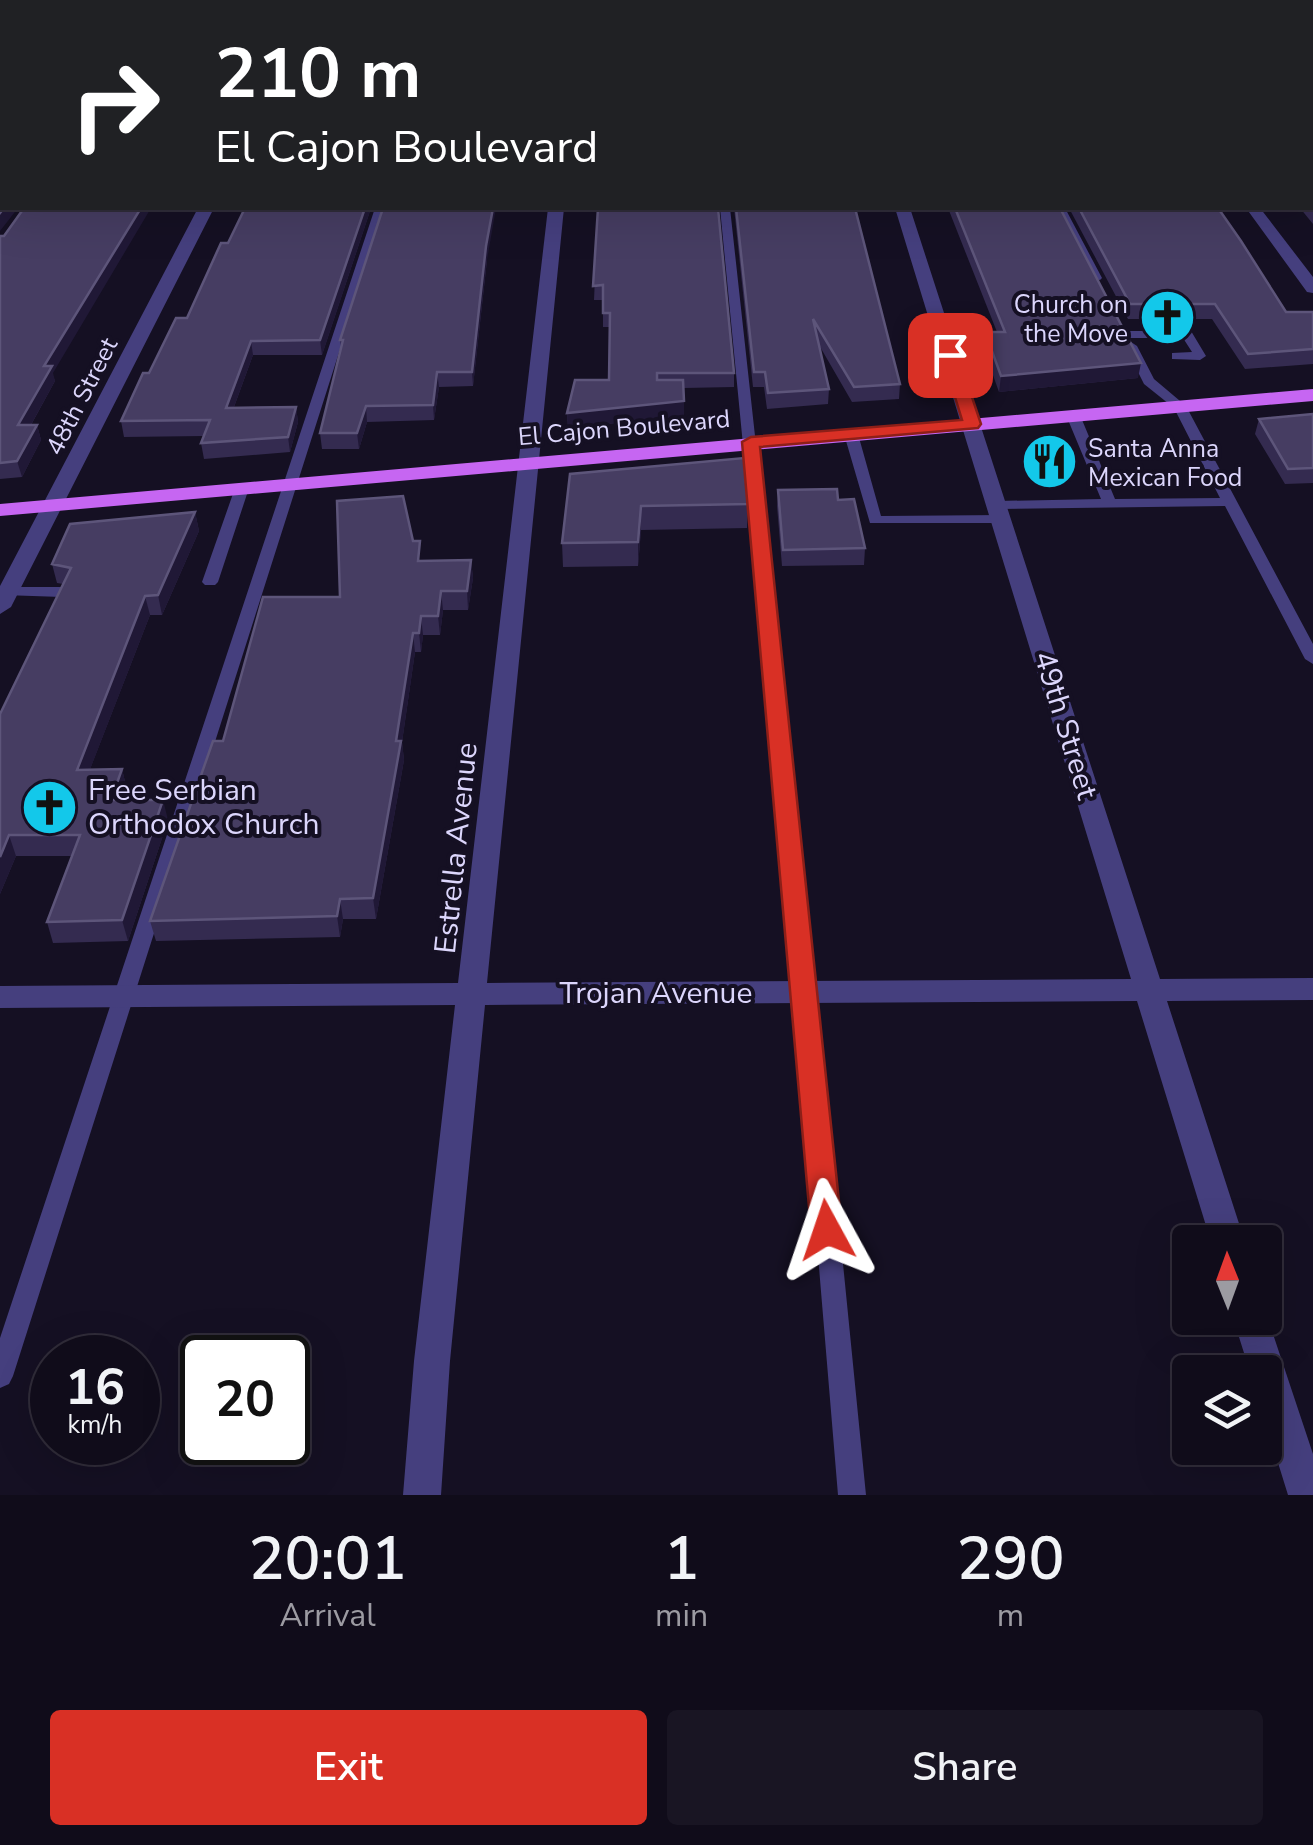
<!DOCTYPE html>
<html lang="en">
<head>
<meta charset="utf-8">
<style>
  body { margin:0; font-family:"Nunito Sans",sans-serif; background:#191523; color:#f1f3f6; height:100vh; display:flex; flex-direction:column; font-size:38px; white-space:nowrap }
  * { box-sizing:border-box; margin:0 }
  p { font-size:32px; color:#9c9ba2 }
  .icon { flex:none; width:55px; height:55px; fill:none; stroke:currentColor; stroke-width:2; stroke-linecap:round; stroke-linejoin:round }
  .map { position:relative; height:1495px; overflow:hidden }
  .sheet { display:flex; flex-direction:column; background:#100c1a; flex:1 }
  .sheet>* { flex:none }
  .guide { position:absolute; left:0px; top:0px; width:1315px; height:210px; box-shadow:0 10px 40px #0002,0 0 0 2px #302c39; background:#202124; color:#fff; overflow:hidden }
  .needle { width:65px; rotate:359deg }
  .buttons { position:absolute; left:1172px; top:1225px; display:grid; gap:20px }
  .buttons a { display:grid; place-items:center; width:110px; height:110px; border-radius:10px; background:#100c1a; box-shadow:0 10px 40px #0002,0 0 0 2px #302c39; font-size:50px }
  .speed { position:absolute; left:30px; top:1335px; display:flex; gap:20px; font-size:50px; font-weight:700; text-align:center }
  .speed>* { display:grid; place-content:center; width:130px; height:130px; border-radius:50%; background:#100c1a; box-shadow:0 10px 40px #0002,0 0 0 2px #302c39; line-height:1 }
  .speed small { font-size:25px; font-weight:400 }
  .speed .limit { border:5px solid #111; border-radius:15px; background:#fff; color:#111 }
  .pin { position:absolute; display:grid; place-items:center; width:85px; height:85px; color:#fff; margin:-42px; border-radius:20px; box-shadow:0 5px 15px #0006 }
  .me { position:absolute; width:110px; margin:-55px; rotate:355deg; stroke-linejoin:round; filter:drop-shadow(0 0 8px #0008) }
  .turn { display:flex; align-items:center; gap:35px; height:210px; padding:0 50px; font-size:45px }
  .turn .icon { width:130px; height:130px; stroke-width:2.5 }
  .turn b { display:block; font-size:70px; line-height:85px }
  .eta { display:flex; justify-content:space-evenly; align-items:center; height:170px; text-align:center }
  .eta b { font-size:60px; font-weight:600; line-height:70px }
  .primary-button { display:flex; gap:20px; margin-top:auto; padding:20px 50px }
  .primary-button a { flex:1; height:115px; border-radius:10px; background:#d93025; color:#fff; font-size:40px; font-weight:600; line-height:115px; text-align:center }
  .primary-button a+a { background:#191523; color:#f1f3f6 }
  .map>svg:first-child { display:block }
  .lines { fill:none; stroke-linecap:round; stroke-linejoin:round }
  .service { fill:#453f7e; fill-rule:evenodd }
  .minor { fill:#453f7e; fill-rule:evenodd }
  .tertiary { fill:#453f7e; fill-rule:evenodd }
  .secondary { fill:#7f75f4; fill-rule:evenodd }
  .primary { fill:#c666f2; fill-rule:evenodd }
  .wall { fill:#342b50 }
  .shaded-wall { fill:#201836 }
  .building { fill:#463d62; stroke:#5d557a; stroke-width:2.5 }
  .route { fill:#d93025; stroke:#8d1f18; stroke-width:2.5 }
  .labels { text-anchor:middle; stroke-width:8; stroke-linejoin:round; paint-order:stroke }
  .far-poi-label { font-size:25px; fill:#dcd6fc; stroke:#151023; text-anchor:end }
  .far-street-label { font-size:25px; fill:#dcd6fc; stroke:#151023 }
  .street-label { font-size:30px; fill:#dcd6fc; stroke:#151023 }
  .poi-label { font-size:30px; fill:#dcd6fc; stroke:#151023; text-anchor:start }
</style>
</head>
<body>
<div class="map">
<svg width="1313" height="1495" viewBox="0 0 1313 1495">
  <rect width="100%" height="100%" fill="#151023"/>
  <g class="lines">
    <!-- service -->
    <path class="service" d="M0 80H2V86H0Z
      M375 208H385L13 1376 9 1384 0 1388V1338Z
      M720 208H730L816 992 866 1495H838L796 992Z
      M1055 208H1065L1102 278 1100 280 1090 278Z
      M1125 331H1191L1206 356 1200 360 1172 359V353L1192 352 1183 338H1121L1119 335Z
      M1131 342 1137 346 1154 379 1186 406 1313 644V664L1305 659 1225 506 998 509 991 505 998 501 1101 499 1066 415 1073 411 1080 415 1115 499 1220 498 1174 408 1144 384 1125 346Z
      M851 430 858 434 881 516 1003 515 1010 519 1003 523H870L844 434Z
      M242 484 249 488 218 582 215 585H205L202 582 235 488Z
      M8 587H62L70 592 62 597 3 595 0 592 3 589Z"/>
    <!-- minor -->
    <path class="minor" d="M836 0H848V2H837Z
      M198 208H214L11 607 0 614V586Z
      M548 208H564L487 983 1131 979 895 208H910L1160 979 1313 978V1000L1167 1001 1245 1242H1211L1137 1001 485 1005 450 1361 441 1495H403L414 1361 455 1005 0 1008V986L458 983Z
      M1265 1310 1313 1454V1495H1288L1265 1421V1372H1250L1233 1318H1265Z"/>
    <!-- tertiary -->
    <path class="tertiary" d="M1092 0H1104L1106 2H1094Z
      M1246 208H1260L1313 277V293L1307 292Z"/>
    <!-- secondary -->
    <path class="secondary" d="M2 57V65L0 66V58Z"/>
    <!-- primary -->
    <path class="primary" d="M1313 389V401L0 516V504Z"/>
  </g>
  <!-- wall -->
  <path class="wall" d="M1313 85V224L1300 208H1312Z
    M371 208 322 355H253L234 407H296L298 422 290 452 204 459 201 443 204 436 124 437 121 421 149 373 187 318 228 243Z
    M598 208 734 373V387L684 388V416L568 428 567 413 609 380 610 327H603V300H594Z
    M734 208H855L900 384 899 399 852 402 819 345 829 389 828 404 767 409 764 387H753Z
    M948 208H1060L1138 378 999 392 983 347 985 332H997Z
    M1069 208H1218L1286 312H1313V364L1245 369 1212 319H1128Z
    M0 236 55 381 31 425H37L41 440 22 477 0 479Z
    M487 260 473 386 439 387 434 420 367 422 359 449H322L320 433 341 348 340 340Z
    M1313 414V483L1285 484 1255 434 1259 419Z
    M570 474 748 504 747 528 641 530 638 566 563 567 562 543Z
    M778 490 838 500 865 548 864 565 782 566 777 506Z
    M195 512 199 531 162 615H150L90 769H122L127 790 123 800 168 820 128 941 53 943 47 922 72 856H16L0 894V714L63 584 57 583 52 564Z
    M471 560 473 578 468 610H443L440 635H423L421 652H415L402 742 404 760 376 919H343L340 937 156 941 150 921 223 741 340 597 421 561Z"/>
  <!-- shaded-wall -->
  <path class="shaded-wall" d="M4 208H18L0 231V213Z
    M141 208H151L53 373 55 381 22 441 18 425 44 366Z
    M365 208H371L322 355 320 340Z
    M493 208H496L487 260 473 386 472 372 486 246Z
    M251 341 253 355 228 423 226 408Z
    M1141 363 1138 378 999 392 1001 376Z
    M437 372 439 387 434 420 433 405Z
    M684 401V416L568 428 567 413Z
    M366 406 367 422 359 449 357 433Z
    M296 407 298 422 290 452 288 437Z
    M37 425 41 440 22 477 17 461Z
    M641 506V530L638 566V542Z
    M195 512 199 531 162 615 158 595Z
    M471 560 473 578 468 610 467 591Z
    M441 591 443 610 440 635 438 616Z
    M145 596 150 615 82 790 77 770Z
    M421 616 423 635 421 652 419 633Z
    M413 633 415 652 402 742 404 760 376 919 373 898Z
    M122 769 127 790 116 821 111 800Z
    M163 800 168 820 128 941 122 920Z
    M9 835 16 856 0 894V857Z
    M340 899 343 919 340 937 337 916Z"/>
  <!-- building -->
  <path class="building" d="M0 0H110L108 2H2V43L0 44Z
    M193 0H811L812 2H191Z
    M880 0H1071L1073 2H876H881Z
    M1140 0H1313V31L1312 2H1142Z
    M1312 85H1313V210L1311 208Z
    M2 92V208H4L0 213V95Z
    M24 208H141L44 366H52L18 425H37L17 461 0 463V236H4Z
    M245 208H365L320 340 251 341 226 408 296 407 288 437 201 443 210 420 121 421 143 373H149L176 318H187L221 243H228Z
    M383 208H493L486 246 472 372H437L433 405 366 406 357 433H320L343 340H340Z
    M598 208H718L734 373H657V380H683L684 401 567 413 575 380H609L610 313H603V285L593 286Z
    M736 208H855L900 384 854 387 813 319 829 389 768 393 765 372H754Z
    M955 208H1060L1141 363 1001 376 985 332H1005Z
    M1079 208H1218L1241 241 1286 312H1313V349L1248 354 1215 304H1130Z
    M1313 414V468L1288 469 1259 419Z
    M744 458 748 504 641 506 638 542 562 543 570 474Z
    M837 489 838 500 854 499 865 548 783 550 778 490Z
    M403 496 413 541H420L418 561 471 560 467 591H441L438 616H421L419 633H413L396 741H401L373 898 340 899 337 916 150 921 213 741H223L263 597H340L337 501Z
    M195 512 158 595 145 596 77 770 122 769 111 800H163L122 920 47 922 80 835H9L0 857V714L71 568 52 564 70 524Z"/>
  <!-- route -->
  <path class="route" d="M950 350 958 355 981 424 978 428 760 447 842 1230 838 1240 827 1243 816 1240 811 1230 742 442 751 437 962 420 942 355Z"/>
  <!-- icons -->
  <defs>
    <symbol id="church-disc" viewBox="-11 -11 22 22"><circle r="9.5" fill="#13c8ea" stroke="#151023"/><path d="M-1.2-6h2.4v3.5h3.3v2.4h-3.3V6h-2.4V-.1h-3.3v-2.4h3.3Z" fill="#111"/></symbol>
    <symbol id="restaurant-disc" viewBox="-11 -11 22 22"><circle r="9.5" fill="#13c8ea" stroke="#151023"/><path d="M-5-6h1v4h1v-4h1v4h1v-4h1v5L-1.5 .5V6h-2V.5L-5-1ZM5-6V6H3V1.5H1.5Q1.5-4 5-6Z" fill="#111"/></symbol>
  </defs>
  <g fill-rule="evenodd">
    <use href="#church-disc" x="1136" y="286" width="63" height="63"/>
    <use href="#restaurant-disc" x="1018" y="430" width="63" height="63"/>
    <use href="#church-disc" x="18" y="776" width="63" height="63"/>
  </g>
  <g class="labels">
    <!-- far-poi labels -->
    <g class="far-poi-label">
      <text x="1128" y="313">Church on<tspan x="1128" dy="29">the Move</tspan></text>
      <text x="1088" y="457" text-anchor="start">Santa Anna<tspan x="1088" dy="29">Mexican Food</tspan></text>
    </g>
    <!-- far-street labels -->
    <g class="far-street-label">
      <text transform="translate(81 396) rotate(-63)" y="9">48th Street</text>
      <text transform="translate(624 427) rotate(-5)" y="9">El Cajon Boulevard</text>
    </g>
    <!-- street labels -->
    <g class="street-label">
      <text transform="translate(1066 725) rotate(73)" y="10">49th Street</text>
      <text transform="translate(456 848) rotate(-84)" y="10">Estrella Avenue</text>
      <text x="656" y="1003">Trojan Avenue</text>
    </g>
    <!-- poi labels -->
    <g class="poi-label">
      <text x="88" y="800">Free Serbian<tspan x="88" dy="34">Orthodox Church</tspan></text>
    </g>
  </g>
</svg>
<div class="buttons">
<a><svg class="needle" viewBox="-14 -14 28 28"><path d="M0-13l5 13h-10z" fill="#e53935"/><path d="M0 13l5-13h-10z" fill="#9c9ba2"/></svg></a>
<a><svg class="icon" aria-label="layers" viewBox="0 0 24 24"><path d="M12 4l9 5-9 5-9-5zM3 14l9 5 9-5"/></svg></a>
</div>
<div class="speed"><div>16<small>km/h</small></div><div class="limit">20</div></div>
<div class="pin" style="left:950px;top:355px;background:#d93025"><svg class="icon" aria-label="arrive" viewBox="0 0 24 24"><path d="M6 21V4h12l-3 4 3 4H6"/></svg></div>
<svg class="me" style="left:827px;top:1230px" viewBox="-20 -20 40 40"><path d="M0-17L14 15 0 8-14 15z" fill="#d93025" stroke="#fff" stroke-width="4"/></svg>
<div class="guide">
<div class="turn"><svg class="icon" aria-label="right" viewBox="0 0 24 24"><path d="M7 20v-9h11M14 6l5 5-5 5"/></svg><div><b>210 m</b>El Cajon Boulevard</div></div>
</div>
</div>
<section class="sheet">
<div class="eta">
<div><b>20:01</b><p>Arrival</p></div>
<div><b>1</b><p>min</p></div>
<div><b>290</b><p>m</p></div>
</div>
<div class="primary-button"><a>Exit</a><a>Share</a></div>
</section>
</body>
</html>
